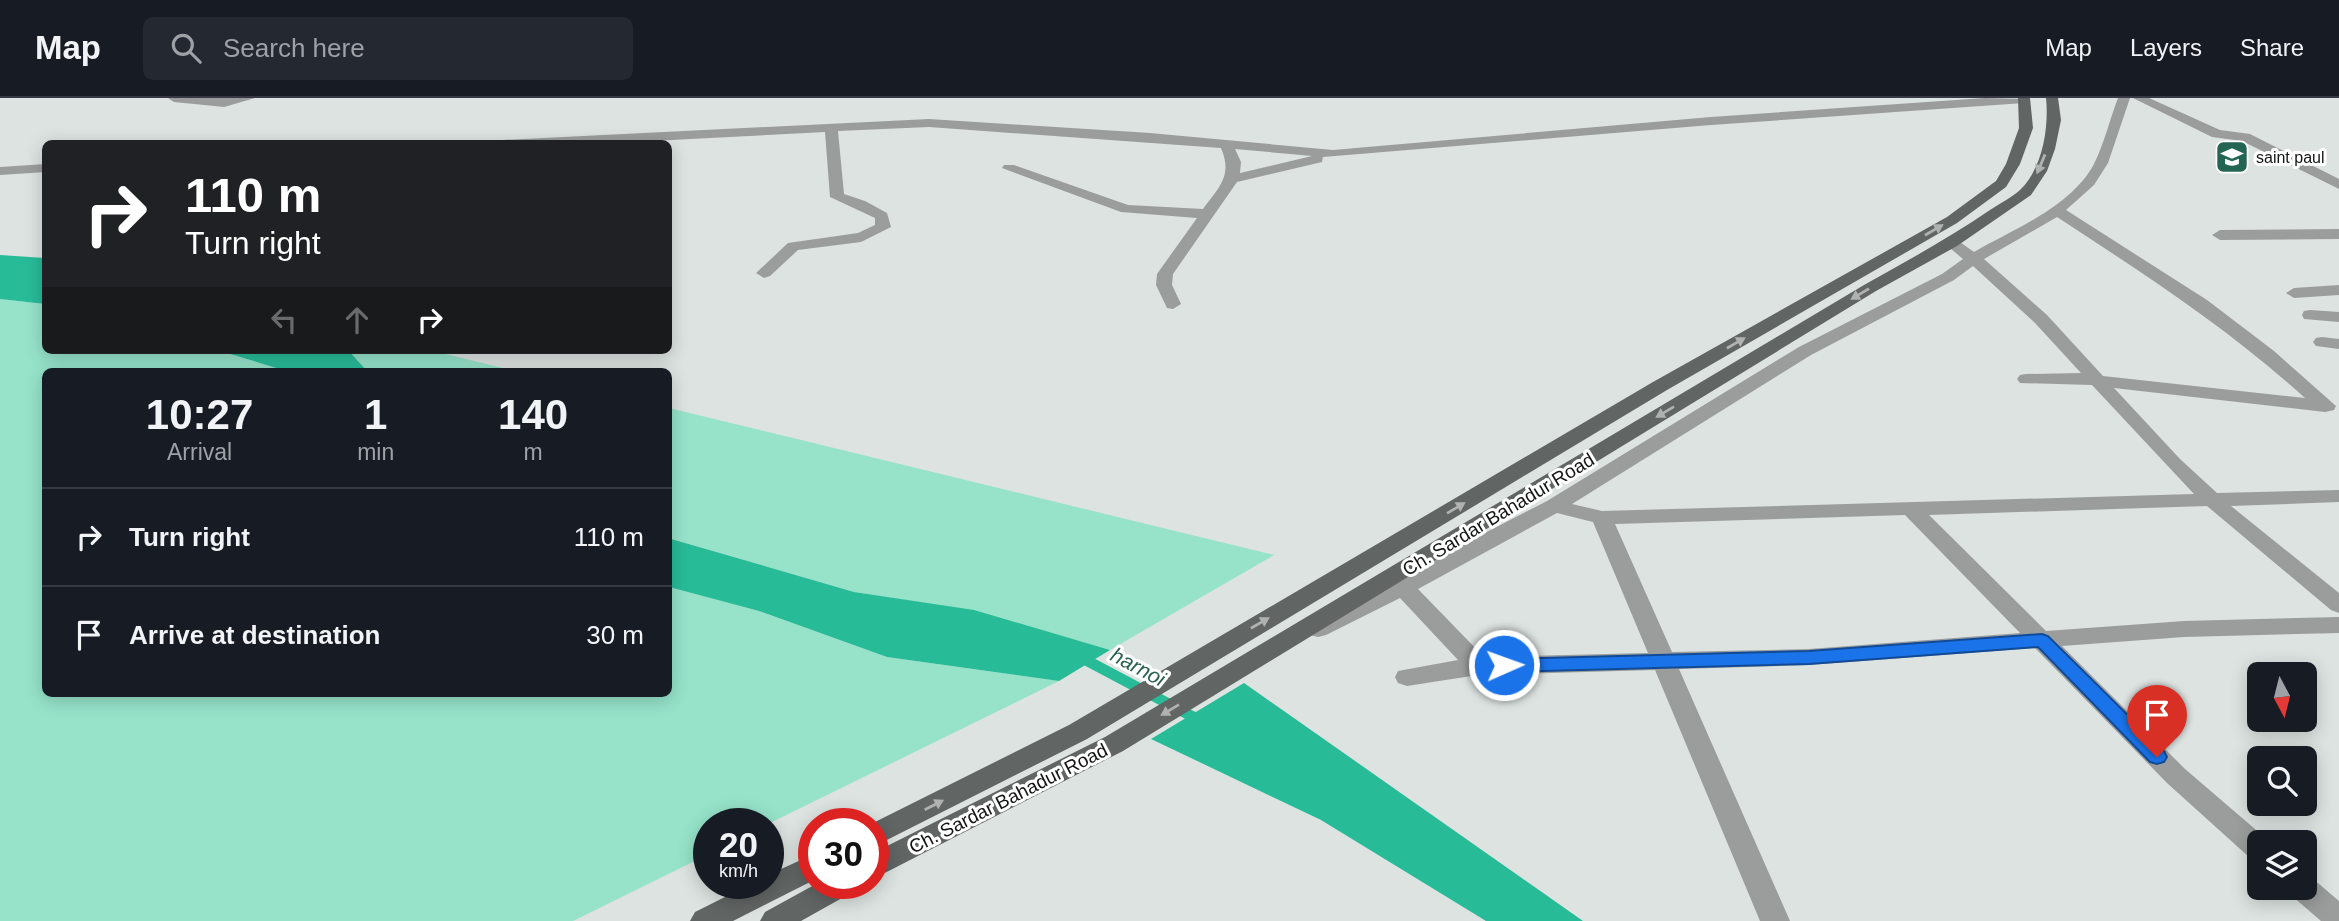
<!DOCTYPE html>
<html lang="en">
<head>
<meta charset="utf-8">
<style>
  body { margin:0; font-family:Helvetica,sans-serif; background:#242831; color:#f1f3f6; height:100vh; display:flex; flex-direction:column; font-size:26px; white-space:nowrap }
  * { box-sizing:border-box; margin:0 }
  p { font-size:23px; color:#9ea1a6 }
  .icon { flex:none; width:38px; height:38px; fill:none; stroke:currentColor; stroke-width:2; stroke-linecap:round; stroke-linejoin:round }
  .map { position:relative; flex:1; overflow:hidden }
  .sheet { position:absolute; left:42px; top:270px; width:630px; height:329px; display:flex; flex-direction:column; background:#171b24; border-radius:10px; box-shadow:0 4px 18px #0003 }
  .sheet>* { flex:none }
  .guide { position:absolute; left:42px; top:42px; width:630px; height:214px; border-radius:10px; box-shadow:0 4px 18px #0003; background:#202124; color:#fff; overflow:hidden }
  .needle { width:46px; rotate:173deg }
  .controls { position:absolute; left:2247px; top:564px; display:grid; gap:14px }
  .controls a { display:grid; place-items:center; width:70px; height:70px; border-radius:10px; background:#171b24; box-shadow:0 4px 18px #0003; font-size:35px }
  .speed { position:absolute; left:693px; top:710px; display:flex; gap:14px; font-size:35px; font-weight:700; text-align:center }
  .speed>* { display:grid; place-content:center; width:91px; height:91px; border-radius:50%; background:#171b24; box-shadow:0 4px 18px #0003; line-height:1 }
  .speed small { font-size:18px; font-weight:400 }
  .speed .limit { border:10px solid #d22; background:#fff; color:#111 }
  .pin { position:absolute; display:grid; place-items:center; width:60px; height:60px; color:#fff; margin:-72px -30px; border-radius:50% 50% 50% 0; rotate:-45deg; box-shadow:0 0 7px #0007 }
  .pin .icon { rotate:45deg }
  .me { position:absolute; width:77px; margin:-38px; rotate:88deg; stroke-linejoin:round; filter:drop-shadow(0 0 5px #0008) }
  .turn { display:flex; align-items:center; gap:24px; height:147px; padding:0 28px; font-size:32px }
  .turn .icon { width:91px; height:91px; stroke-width:2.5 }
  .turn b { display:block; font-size:49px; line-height:60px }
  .lanes { display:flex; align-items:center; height:66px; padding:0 28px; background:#0003; justify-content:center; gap:35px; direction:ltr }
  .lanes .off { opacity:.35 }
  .eta { display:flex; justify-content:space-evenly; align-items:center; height:119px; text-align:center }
  .eta b { font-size:42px; font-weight:700; line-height:49px }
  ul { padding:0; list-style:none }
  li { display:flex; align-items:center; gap:21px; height:98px; padding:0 28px; border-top:2px solid #363941 }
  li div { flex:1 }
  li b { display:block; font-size:26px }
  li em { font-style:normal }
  header { display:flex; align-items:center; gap:42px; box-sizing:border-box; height:98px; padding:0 35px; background:#171b24; border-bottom:2px solid #363941 }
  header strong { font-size:33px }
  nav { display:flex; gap:38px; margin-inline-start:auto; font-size:24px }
  .search { width:490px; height:63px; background:#242831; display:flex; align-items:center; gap:18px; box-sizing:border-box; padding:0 24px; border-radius:10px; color:#9ea1a6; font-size:26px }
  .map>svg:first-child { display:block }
  .green { fill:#96e3ca }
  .water { fill:#28bb98 }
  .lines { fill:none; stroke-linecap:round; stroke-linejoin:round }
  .stream { stroke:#28bb98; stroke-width:11 }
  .minor { fill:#9b9d9c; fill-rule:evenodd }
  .major { fill:#616564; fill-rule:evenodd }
  .oneway { fill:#b0b2b2 }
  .route { fill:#1a73e8; stroke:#114b97; stroke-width:2 }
  .labels { text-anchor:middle; stroke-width:6; stroke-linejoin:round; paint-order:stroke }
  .far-poi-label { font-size:16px; fill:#131514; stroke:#fff; text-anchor:start }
  .street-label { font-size:19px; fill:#131514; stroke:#fff }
  .water-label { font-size:21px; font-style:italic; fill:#2a6050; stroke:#fff }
</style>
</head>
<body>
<header>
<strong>Map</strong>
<div class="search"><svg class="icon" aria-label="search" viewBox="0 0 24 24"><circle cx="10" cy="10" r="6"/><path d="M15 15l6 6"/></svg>Search here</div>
<nav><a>Map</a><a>Layers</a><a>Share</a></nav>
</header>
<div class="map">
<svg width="2339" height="823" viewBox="0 0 2339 823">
  <rect width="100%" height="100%" fill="#dce3e0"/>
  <!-- green -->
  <path class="green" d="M0 201 45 206 46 252H217L286 273H46V595H668L669 489 759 513 887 559 1059 583 768 726H709V756L573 823H0Z
    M348 252H429L515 273H367Z
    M669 310 1274 457 1110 552 974 513 854 494 669 440Z"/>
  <!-- water -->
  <path class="water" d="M0 157 45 160V206L0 201Z
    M217 252H348L367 273H286Z
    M668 440 854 494 974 512 1110 552 1059 583 887 559 759 513 669 489Z
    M1244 585 1583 823H1486L1321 722 1151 641Z"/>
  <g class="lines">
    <!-- stream -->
    <path class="stream" d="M1082 560 1199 622"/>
    <!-- minor -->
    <path class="minor" d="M168 0H255L224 9 174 4Z
      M1985 0 2030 1 2024 5 1711 27 1323 59 1322 64 1237 84 1173 176 1172 187 1181 206 1173 211 1167 210 1156 187 1157 176 1197 120 1121 114 1002 70 1004 67H1014L1128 107 1203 111C1219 89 1233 78 1221 50L929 29 838 33 844 96 865 103 887 115 891 129 861 144 798 152 770 178 764 180 756 175 788 145 858 135 875 127V120L830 99 825 34 593 46H496L502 42 929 21 1150 35 1333 52 1711 19ZM1235 51 1312 58 1240 75 1241 64Z
      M2118 0H2130L2108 65 2094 87 2066 112 2207 202 2274 253 2336 308 2334 312 2325 314 2114 290 2180 361 2217 395 2339 392V404L2231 408 2339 495V515L2331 512 2207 408 1929 417 2046 533 2184 523 2339 519V535L2184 539 2062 548 2185 671 2269 743 2259 744V762L2249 759 2167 685 2035 550 1809 567 1679 571 1790 823H1760L1655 572 1478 577 1407 588 1398 585 1395 579 1398 573 1458 562 1400 500 1326 537 1318 539 1310 537 1306 531 1310 525 1547 403 1799 249 1942 176 1963 161 1944 145 1947 142H1957L1974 154C2014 131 2071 109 2094 66 2104 46 2110 21 2118 0ZM2057 119C2144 176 2228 230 2305 300L2103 278 2047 217 1984 161ZM1973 168 2035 225 2081 275 2026 276 2020 277 2017 281 2020 285 2092 287 2194 396 1602 413 1572 406 1811 257 1954 182ZM1557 415 1593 424 1648 555 1484 559 1418 491ZM1905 417 2020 535 1809 551 1672 554 1615 426Z
      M2133 0H2149L2220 32 2250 36 2339 81V91L2242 43 2212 39Z
      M46 66V74L0 77V69Z
      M2339 131V141L2220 142 2212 137 2220 132Z
      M2339 187V197L2294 200 2286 195 2294 190Z
      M2310 212 2339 214V224L2304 221 2302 217 2304 213Z
      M2322 239 2339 241V251L2316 248 2313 244 2316 240Z
      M2305 778 2312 780 2339 803V823H2321L2292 798 2288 789H2305Z"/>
    <!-- major -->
    <path class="major" d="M2018 0H2030L2033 30 2020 66 2006 89 1957 125 1667 292 1087 641 873 749V726H871L1069 627 1653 284 1947 119 1996 83 2006 66 2019 30Z
      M2046 0H2058L2061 22 2055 51 2047 73 2031 97 1957 148 1876 193 1123 653 873 781V755L1105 639 1864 187C1907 163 1949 140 1990 112 1999 106 2013 99 2021 91 2043 69 2049 29 2046 0Z
      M814 756V782L733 823H690L695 814 751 786H768V777Z
      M816 786H855L851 795 801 823H760L765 814Z"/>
  </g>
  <!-- one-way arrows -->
  <defs><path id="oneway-solid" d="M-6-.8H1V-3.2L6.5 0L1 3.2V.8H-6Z" transform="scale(1.75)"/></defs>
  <g class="oneway">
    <use href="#oneway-solid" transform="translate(2041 66) rotate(113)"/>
    <use href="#oneway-solid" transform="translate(1934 132) rotate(-30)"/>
    <use href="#oneway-solid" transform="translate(1860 196) rotate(149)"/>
    <use href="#oneway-solid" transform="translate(1736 245) rotate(-30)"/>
    <use href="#oneway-solid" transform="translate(1665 314) rotate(149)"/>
    <use href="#oneway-solid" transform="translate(1456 410) rotate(-31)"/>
    <use href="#oneway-solid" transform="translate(1260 525) rotate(-30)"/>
    <use href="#oneway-solid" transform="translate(1170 612) rotate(149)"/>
    <use href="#oneway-solid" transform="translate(934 707) rotate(-27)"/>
  </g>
  <!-- route -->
  <path class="route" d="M2042 536 2048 538 2164 653 2167 659 2164 664 2157 666 2150 664 2038 549 1809 566 1504 574 1498 572 1495 567 1498 563 1504 561 1809 553Z"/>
  <!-- icons -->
  <defs>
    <symbol id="school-square" viewBox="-11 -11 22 22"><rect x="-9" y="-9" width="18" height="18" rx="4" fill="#236452" stroke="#fff"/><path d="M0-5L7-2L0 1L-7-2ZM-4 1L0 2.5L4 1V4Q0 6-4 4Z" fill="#fff"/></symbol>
  </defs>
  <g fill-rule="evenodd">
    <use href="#school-square" x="2213" y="40" width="38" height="38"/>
  </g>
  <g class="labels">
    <!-- far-poi labels -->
    <g class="far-poi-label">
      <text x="2256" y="65">saint paul</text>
    </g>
    <!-- street labels -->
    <g class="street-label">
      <text transform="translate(1498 416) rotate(-31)" y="7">Ch. Sardar Bahadur Road</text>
      <text transform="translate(1008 700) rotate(-27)" y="7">Ch. Sardar Bahadur Road</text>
    </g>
    <!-- water labels -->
    <g class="water-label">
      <text transform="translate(1138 569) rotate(28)" y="7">harnoi</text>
    </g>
  </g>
</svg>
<div class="controls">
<a><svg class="needle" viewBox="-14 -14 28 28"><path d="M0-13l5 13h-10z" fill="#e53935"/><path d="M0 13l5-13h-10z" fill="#9ea1a6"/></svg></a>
<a><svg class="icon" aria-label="search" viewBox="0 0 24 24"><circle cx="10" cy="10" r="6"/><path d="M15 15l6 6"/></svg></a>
<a><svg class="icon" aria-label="layers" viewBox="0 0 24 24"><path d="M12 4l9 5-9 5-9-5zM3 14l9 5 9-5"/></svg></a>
</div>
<div class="speed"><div>20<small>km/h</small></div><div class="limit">30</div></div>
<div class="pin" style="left:2157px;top:659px;background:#d93025"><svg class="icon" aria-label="arrive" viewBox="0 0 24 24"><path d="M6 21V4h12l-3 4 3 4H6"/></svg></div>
<svg class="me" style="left:1504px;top:567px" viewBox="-20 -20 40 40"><circle r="17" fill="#1a73e8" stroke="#fff" stroke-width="3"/><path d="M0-11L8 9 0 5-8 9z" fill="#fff"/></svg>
<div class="guide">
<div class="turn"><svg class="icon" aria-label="right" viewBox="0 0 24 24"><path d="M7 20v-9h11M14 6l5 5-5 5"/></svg><div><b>110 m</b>Turn right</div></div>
<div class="lanes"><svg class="icon off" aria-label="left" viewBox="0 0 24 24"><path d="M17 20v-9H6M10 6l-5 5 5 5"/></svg><svg class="icon off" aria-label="ahead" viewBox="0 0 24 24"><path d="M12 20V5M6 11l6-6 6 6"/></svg><svg class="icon" aria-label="right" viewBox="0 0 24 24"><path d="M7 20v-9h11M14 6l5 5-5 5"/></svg></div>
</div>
<section class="sheet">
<div class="eta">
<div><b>10:27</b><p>Arrival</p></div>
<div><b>1</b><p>min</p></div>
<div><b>140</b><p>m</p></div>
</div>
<ul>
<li><svg class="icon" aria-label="right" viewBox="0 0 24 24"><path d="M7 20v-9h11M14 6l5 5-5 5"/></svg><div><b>Turn right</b></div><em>110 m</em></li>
<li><svg class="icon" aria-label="arrive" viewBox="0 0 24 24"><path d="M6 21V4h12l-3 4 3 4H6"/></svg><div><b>Arrive at destination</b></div><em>30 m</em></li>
</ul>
</section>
</div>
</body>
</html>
